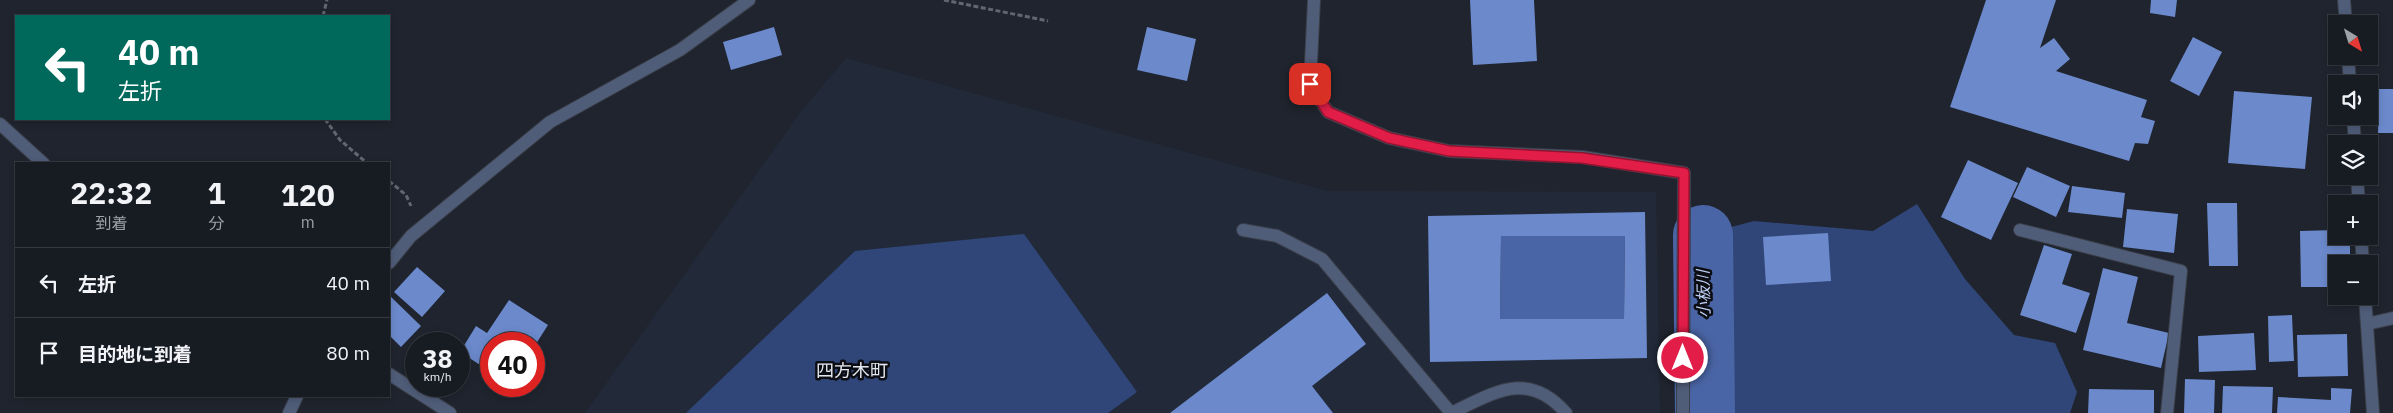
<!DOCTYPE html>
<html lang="ja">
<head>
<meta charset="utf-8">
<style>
  body { margin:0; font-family:"IBM Plex Sans","Noto Sans JP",sans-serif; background:#24282f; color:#f1f3f6; height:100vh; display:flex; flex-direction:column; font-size:19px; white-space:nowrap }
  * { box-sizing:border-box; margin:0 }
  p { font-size:16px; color:#9ea1a5 }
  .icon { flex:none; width:28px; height:28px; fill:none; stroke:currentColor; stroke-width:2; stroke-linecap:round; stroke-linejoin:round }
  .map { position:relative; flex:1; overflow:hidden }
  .sheet { position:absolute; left:15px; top:162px; width:375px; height:235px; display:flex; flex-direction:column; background:#171b22; border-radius:0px; box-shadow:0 2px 8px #0003,0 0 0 1px #363940 }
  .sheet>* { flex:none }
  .guide { position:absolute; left:15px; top:15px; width:375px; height:105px; border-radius:0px; box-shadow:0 2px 8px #0003,0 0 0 1px #363940; background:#00695c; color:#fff; overflow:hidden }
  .needle { width:32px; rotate:142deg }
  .fabs { position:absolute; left:2328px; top:15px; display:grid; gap:10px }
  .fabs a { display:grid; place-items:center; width:50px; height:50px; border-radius:0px; background:#171b22; box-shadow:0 2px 8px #0003,0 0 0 1px #363940; font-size:25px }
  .speed { position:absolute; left:405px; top:332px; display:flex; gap:10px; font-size:25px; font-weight:700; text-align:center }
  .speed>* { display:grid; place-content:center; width:65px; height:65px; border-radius:50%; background:#171b22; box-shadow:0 2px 8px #0003,0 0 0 1px #363940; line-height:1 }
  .speed small { font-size:12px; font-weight:400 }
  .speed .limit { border:8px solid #d22; background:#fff; color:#111 }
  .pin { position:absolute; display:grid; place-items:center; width:42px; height:42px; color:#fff; margin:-21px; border-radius:10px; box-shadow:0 2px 8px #0006 }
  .me { position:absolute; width:55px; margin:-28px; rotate:0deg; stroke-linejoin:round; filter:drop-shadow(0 0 4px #0008) }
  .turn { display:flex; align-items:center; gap:18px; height:105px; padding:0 20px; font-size:22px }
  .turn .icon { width:65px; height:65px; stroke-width:2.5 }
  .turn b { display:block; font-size:35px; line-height:42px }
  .eta { display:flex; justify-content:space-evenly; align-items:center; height:85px; text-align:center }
  .eta b { font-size:30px; font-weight:700; line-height:35px }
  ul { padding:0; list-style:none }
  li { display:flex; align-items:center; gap:15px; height:70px; padding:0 20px; border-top:1px solid #363940 }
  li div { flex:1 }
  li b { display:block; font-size:19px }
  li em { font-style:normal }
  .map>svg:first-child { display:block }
  .built { fill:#222a3a }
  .green { fill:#304678 }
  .water { fill:#4a65a5 }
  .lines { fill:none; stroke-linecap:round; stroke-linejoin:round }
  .river { stroke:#4a65a5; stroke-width:60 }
  .building { fill:#6b89cb; fill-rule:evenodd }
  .minor-casing { stroke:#3a3f49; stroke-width:14 }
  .path { stroke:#626670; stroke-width:3; stroke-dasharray:5 2.5; stroke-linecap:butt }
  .minor { stroke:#505d79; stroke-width:12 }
  .route-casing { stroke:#92132f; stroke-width:12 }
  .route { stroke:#e11d48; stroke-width:9 }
  .labels { text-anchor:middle; stroke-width:5; stroke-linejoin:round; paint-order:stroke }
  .water-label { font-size:16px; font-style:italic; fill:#c1d2f7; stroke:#0b0d12 }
  .quarter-label { font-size:18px; fill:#e3e6ee; stroke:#0b0d12 }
</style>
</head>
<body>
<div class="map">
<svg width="2393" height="413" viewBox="0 0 2393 413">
  <rect width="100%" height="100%" fill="#1f242e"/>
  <!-- built -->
  <path class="built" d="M846 58 1327 191 1656 192 1660 413H585L803 109Z"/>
  <!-- green -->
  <path class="green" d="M1917 204 1965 279 2014 335 2055 343 2077 392 2070 413H1713L1712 232 1754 221 1873 231Z
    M1024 234 1137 392 1108 413H686L855 251Z"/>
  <!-- water -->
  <path class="water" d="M1501 236H1625L1624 319H1500Z"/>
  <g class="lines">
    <!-- river -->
    <path class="river" d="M1703 235 1705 413"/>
  </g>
  <!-- building -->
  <path class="building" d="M1470 0H1534L1537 61 1473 65Z
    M1986 0H2056L2040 48 2054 38 2070 59 2056 71 2147 100 2141 117 2155 121 2148 144 2135 143 2129 161 1950 107Z
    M2151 0H2177L2175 17 2150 13Z
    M774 27 782 55 731 70 723 42Z
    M1147 27 1196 39 1187 81 1137 70Z
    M2193 37 2222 52 2199 96 2170 81Z
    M2379 89H2393V133H2378Z
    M2234 91 2312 97 2305 169 2228 163Z
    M1968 160 2018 183 1991 240 1941 217Z
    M2027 167 2070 186 2056 217 2013 197Z
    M2072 186 2125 193 2122 218 2068 212Z
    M2207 203H2237L2238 266H2209Z
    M2127 209 2178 214 2174 253 2123 247Z
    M1645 212 1647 358 1430 362 1428 216ZM1501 236H1625L1624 319H1500Z
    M2336 230V236H2350V264H2336V287H2301L2300 231Z
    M1828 233 1831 281 1766 285 1763 237Z
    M2044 245 2072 254 2062 284 2090 293 2076 333 2020 315Z
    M417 267 445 291 422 317 394 292Z
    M2103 268 2138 277 2127 323 2169 333 2161 368 2083 350Z
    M1327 293 1366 344 1312 386 1333 413H1170Z
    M389 295 421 326 401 347 389 335Z
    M509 300 548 325 534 347V344H491V372L460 352 476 326 487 333Z
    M2292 315 2294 361 2269 362 2268 316Z
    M2254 333 2256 370 2199 372 2198 336Z
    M2347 334 2348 376 2298 377 2297 335Z
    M2185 379 2215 380 2214 413H2184Z
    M2223 386 2273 387 2272 413H2222Z
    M2331 388 2352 389 2350 413H2277L2278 397 2331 400Z
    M2089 389 2154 390V413H2088Z"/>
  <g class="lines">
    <defs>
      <path id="minor" d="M1314 0 1310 84 1328 112 1389 138 1449 151 1582 157 1684 173 1683 413
        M2344 0 2346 24
        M2348 56 2350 84
        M2353 116 2355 144
        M0 124 44 164
        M2357 176 2359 204
        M1243 230 1277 236 1322 259 1451 413
        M2020 230 2181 271 2167 413
        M2361 236 2363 264
        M389 263 411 236 550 122 680 50 749 0
        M2365 296 2373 413
        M2367 324 2393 318
        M389 374 450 413
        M289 413 297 396
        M1451 413C1494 393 1528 369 1566 413"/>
    </defs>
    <!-- minor casing -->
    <use href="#minor" class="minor-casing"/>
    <!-- path -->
    <path class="path" d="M944 0 1048 21
      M323 16 327 0
      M325 119 340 140 368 164
      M389 181 406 195 411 206"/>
    <!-- minor -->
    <use href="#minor" class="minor"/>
  </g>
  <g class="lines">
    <defs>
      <path id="route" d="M1310 84 1328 112 1389 138 1449 151 1582 158 1684 173 1683 358"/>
    </defs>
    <!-- route casing -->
    <use href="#route" class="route-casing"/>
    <!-- route -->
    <use href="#route" class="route"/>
  </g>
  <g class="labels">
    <!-- water labels -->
    <g class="water-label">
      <text transform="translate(1703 294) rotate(-91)" y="6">小板川</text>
    </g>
    <!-- quarter labels -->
    <g class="quarter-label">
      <text x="852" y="377">四方木町</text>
    </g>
  </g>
</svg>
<div class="fabs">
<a><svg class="needle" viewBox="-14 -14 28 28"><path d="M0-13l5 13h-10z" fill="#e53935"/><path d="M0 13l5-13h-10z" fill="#9ea1a5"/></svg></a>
<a><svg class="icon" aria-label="sound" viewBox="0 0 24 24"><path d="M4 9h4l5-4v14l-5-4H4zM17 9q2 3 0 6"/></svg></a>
<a><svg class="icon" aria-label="layers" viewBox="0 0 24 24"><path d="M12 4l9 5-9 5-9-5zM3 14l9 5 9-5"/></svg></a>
<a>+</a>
<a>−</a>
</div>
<div class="speed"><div>38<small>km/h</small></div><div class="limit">40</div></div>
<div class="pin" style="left:1310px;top:84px;background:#d93025"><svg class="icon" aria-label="arrive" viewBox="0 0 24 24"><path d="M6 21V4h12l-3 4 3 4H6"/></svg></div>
<svg class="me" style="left:1683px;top:358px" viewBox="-20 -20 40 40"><circle r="17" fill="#e11d48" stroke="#fff" stroke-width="3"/><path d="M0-11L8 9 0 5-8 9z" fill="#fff"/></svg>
<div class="guide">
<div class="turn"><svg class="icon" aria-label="left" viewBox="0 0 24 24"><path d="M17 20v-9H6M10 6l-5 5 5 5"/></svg><div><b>40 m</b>左折</div></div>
</div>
<section class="sheet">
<div class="eta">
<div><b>22:32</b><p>到着</p></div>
<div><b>1</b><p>分</p></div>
<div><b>120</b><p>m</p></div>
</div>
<ul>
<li><svg class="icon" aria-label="left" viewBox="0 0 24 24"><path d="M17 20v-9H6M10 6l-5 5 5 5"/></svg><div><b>左折</b></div><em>40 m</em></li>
<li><svg class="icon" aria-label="arrive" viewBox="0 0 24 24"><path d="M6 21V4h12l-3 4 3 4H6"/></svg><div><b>目的地に到着</b></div><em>80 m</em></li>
</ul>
</section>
</div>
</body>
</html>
